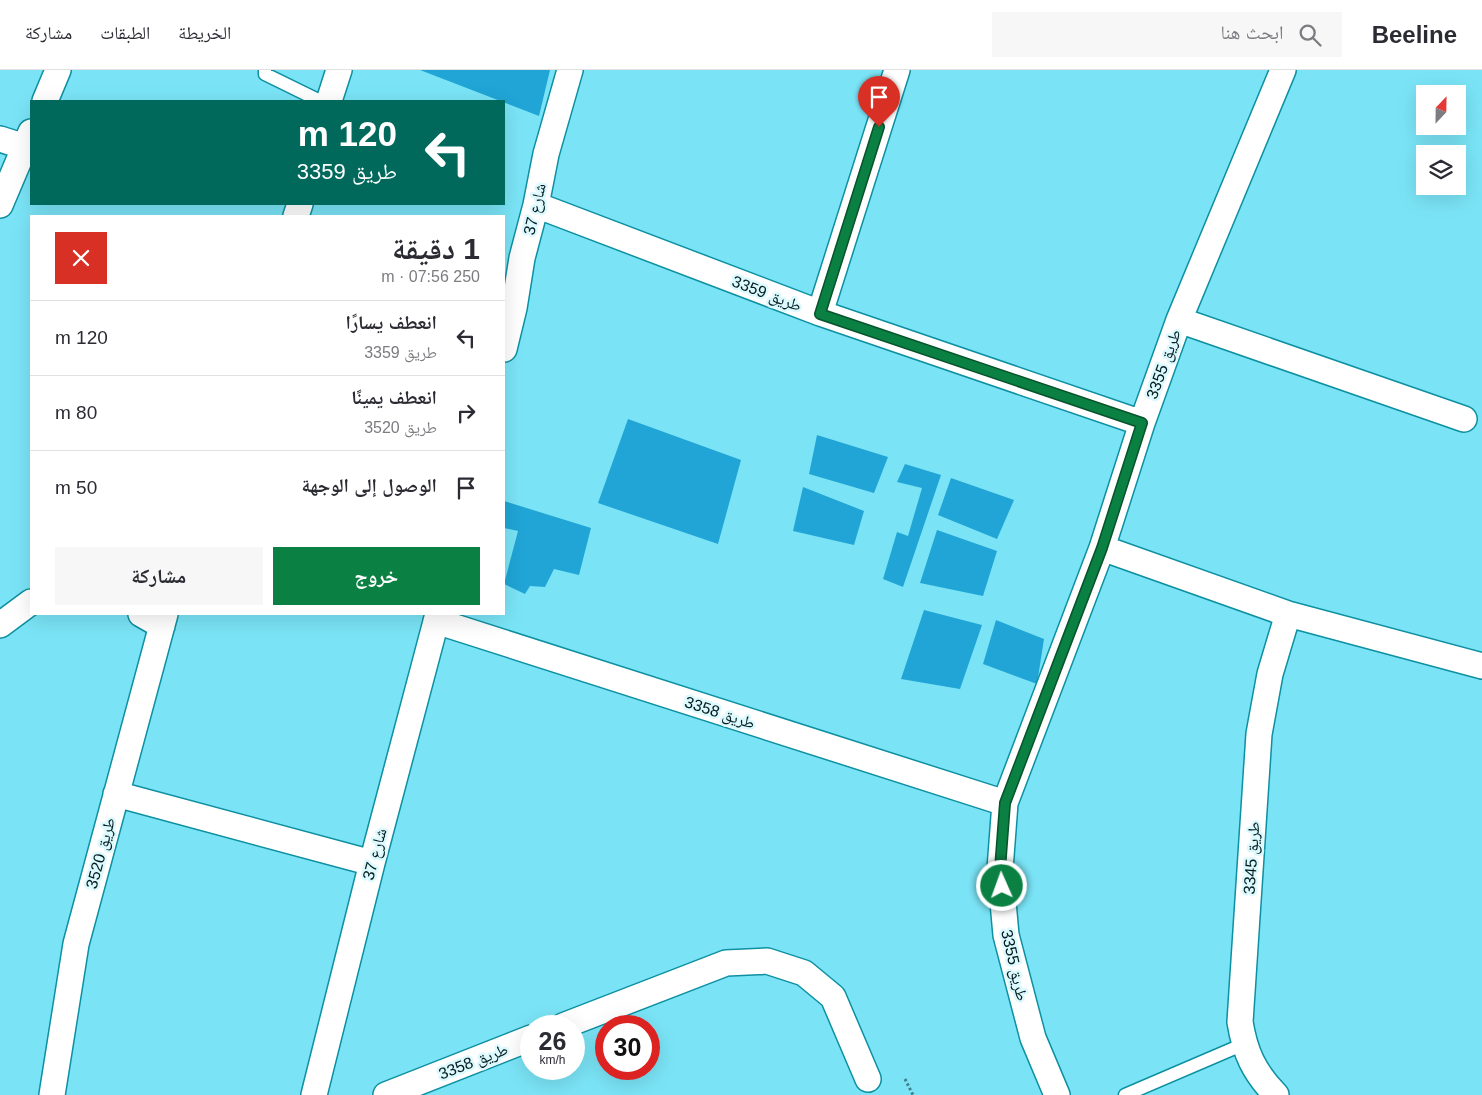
<!DOCTYPE html>
<html lang="ar">
<head>
<meta charset="utf-8">
<style>
  body { margin:0; font-family:Helvetica,"Noto Naskh Arabic",sans-serif; background:#f7f7f7; color:#2b2b33; direction:rtl; height:100vh; display:flex; flex-direction:column; font-size:19px; white-space:nowrap }
  * { box-sizing:border-box; margin:0 }
  p { font-size:16px; color:#7c7c81 }
  .icon { flex:none; width:28px; height:28px; fill:none; stroke:currentColor; stroke-width:2; stroke-linecap:round; stroke-linejoin:round }
  .map { position:relative; flex:1; overflow:hidden; direction:ltr }
  .details { position:absolute; left:30px; top:145px; width:475px; height:400px; display:flex; flex-direction:column; background:#fff; border-radius:0px; box-shadow:0 5px 20px #0002; direction:rtl }
  .details>* { flex:none }
  .banner { position:absolute; left:30px; top:30px; width:475px; height:105px; border-radius:0px; box-shadow:0 5px 20px #0002; direction:rtl; background:#00695c; color:#fff; overflow:hidden }
  .needle { width:32px; rotate:22deg }
  .buttons { position:absolute; left:1416px; top:15px; display:grid; gap:10px }
  .buttons a { display:grid; place-items:center; width:50px; height:50px; border-radius:0px; background:#fff; box-shadow:0 5px 20px #0002; font-size:25px }
  .speed { position:absolute; left:520px; top:945px; display:flex; gap:10px; font-size:25px; font-weight:700; text-align:center }
  .speed>* { display:grid; place-content:center; width:65px; height:65px; border-radius:50%; background:#fff; box-shadow:0 5px 20px #0002; line-height:1 }
  .speed small { font-size:12px; font-weight:400 }
  .speed .limit { border:8px solid #d22; background:#fff; color:#111 }
  .pin { position:absolute; display:grid; place-items:center; width:42px; height:42px; color:#fff; margin:-51px -21px; border-radius:50% 50% 50% 0; rotate:-45deg; box-shadow:0 0 5px #0007 }
  .pin .icon { rotate:45deg }
  .me { position:absolute; width:55px; margin:-28px; rotate:358deg; stroke-linejoin:round; filter:drop-shadow(0 0 4px #0008) }
  .turn { display:flex; align-items:center; gap:18px; height:105px; padding:0 25px; font-size:22px }
  .turn .icon { width:65px; height:65px; stroke-width:2.5 }
  .turn b { display:block; font-size:35px; line-height:42px }
  .round { display:grid; place-items:center; flex:none; width:52px; height:52px; border-radius:0px; background:#f7f7f7 }
  .head { display:flex; align-items:center; justify-content:space-between; height:85px; padding:0 25px }
  h1 { font-size:30px; font-weight:700; line-height:38px }
  .primary-button { display:flex; gap:10px; margin-top:auto; padding:10px 25px }
  .primary-button a { flex:1; height:58px; border-radius:0px; background:#0b8043; color:#fff; font-size:20px; font-weight:700; line-height:58px; text-align:center }
  .primary-button a+a { background:#f7f7f7; color:#2b2b33 }
  ul { padding:0; list-style:none }
  li { display:flex; align-items:center; gap:15px; height:75px; padding:0 25px; border-top:1px solid #e1e1e2 }
  li div { flex:1 }
  li b { display:block; font-size:19px }
  li em { font-style:normal }
  header { display:flex; align-items:center; gap:30px; box-sizing:border-box; height:70px; padding:0 25px; background:#fff; border-bottom:1px solid #e1e1e2 }
  header strong { font-size:24px }
  nav { display:flex; gap:28px; margin-inline-start:auto; font-size:18px }
  .search { width:350px; height:45px; background:#f7f7f7; display:flex; align-items:center; gap:12px; box-sizing:border-box; padding:0 18px; border-radius:0px; color:#7c7c81; font-size:19px }
  .map>svg:first-child { display:block }
  .building { fill:#20a5d6 }
  .lines { fill:none; stroke-linecap:round; stroke-linejoin:round }
  .service-casing { stroke:#0d90a1; stroke-width:15 }
  .minor-casing { stroke:#0d90a1; stroke-width:28 }
  .path { stroke:#3f7f8a; stroke-width:3; stroke-dasharray:2.5 2.5; stroke-linecap:butt }
  .service { stroke:#fff; stroke-width:12 }
  .minor { stroke:#fff; stroke-width:25 }
  .route-casing { stroke:#07532c; stroke-width:12 }
  .route { stroke:#0b8043; stroke-width:9 }
  .labels { text-anchor:middle; stroke-width:5; stroke-linejoin:round; paint-order:stroke }
  .street-label { font-size:16px; fill:#041b1f; stroke:#dcf9fe }
</style>
</head>
<body>
<header>
<strong>Beeline</strong>
<div class="search"><svg class="icon" aria-label="search" viewBox="0 0 24 24"><circle cx="10" cy="10" r="6"/><path d="M15 15l6 6"/></svg>ابحث هنا</div>
<nav><a>الخريطة</a><a>الطبقات</a><a>مشاركة</a></nav>
</header>
<div class="map">
<svg width="1482" height="1025" viewBox="0 0 1482 1025">
  <rect width="100%" height="100%" fill="#7ae4f6"/>
  <!-- building -->
  <path class="building" d="M420 0H550L539 46Z
    M628 349 741 390 718 474 598 433Z
    M817 365 888 387 874 423 809 404Z
    M905 394 941 405 903 517 883 509 897 462 908 466 922 418 897 412Z
    M951 408 1014 430 997 469 938 445Z
    M803 417 864 441 854 475 793 461Z
    M504 431 591 458 579 505 554 499 545 517 530 516 525 524 504 514 518 461 504 458Z
    M937 460 997 481 983 526 920 513Z
    M924 540 982 555 960 619 901 609Z
    M996 550 1044 569 1037 614 983 594Z"/>
  <g class="lines">
    <defs>
      <path id="service" d="M265 0V4L320 31
        M1125 1025 1244 974"/>
      <path id="minor" d="M45 31 58 0
        M329 31 339 0
        M0 69 25 77
        M0 135 31 62
        M536 135 820 243 1142 353
        M296 146 300 134
        M820 243 897 0
        M1179 250 1464 349
        M504 279 514 238 522 188 536 135 546 84 570 0
        M1102 478 1288 544 1482 596
        M141 544 162 556
        M436 551 1005 733
        M0 555 31 532
        M116 724 372 793
        M563 956 726 893 767 891 804 903 833 927 868 1009
        M52 1025 76 874 165 544
        M314 1025 372 793 438 544
        M386 1025 531 968
        M1057 1025 1033 968 1006 865 1000 799 1005 733 1102 478 1142 353 1179 250 1283 0
        M1276 1025C1254 1002 1245 983 1240 952L1259 664 1270 604 1288 544"/>
    </defs>
    <!-- service casing -->
    <use href="#service" class="service-casing"/>
    <!-- minor casing -->
    <use href="#minor" class="minor-casing"/>
    <!-- path -->
    <path class="path" d="M905 1009 913 1025"/>
    <!-- service -->
    <use href="#service" class="service"/>
    <!-- minor -->
    <use href="#minor" class="minor"/>
  </g>
  <g class="lines">
    <defs>
      <path id="route" d="M879 57 820 244 1142 353 1102 478 1005 733 1000 799 1002 816"/>
    </defs>
    <!-- route casing -->
    <use href="#route" class="route-casing"/>
    <!-- route -->
    <use href="#route" class="route"/>
  </g>
  <g class="labels">
    <!-- street labels -->
    <g class="street-label">
      <text transform="translate(534 139) rotate(-77)" y="6">شارع 37</text>
      <text transform="translate(767 223) rotate(21)" y="6">طريق 3359</text>
      <text transform="translate(1163 294) rotate(-70)" y="6">طريق 3355</text>
      <text transform="translate(720 642) rotate(18)" y="6">طريق 3358</text>
      <text transform="translate(100 783) rotate(-75)" y="6">طريق 3520</text>
      <text transform="translate(374 784) rotate(-75)" y="6">شارع 37</text>
      <text transform="translate(1251 788) rotate(-86)" y="6">طريق 3345</text>
      <text transform="translate(1015 895) rotate(77)" y="6">طريق 3355</text>
      <text transform="translate(473 991) rotate(-21)" y="6">طريق 3358</text>
    </g>
  </g>
</svg>
<div class="buttons">
<a><svg class="needle" viewBox="-14 -14 28 28"><path d="M0-13l5 13h-10z" fill="#e53935"/><path d="M0 13l5-13h-10z" fill="#7c7c81"/></svg></a>
<a><svg class="icon" aria-label="layers" viewBox="0 0 24 24"><path d="M12 4l9 5-9 5-9-5zM3 14l9 5 9-5"/></svg></a>
</div>
<div class="speed"><div>26<small>km/h</small></div><div class="limit">30</div></div>
<div class="pin" style="left:879px;top:57px;background:#d93025"><svg class="icon" aria-label="arrive" viewBox="0 0 24 24"><path d="M6 21V4h12l-3 4 3 4H6"/></svg></div>
<svg class="me" style="left:1002px;top:816px" viewBox="-20 -20 40 40"><circle r="17" fill="#0b8043" stroke="#fff" stroke-width="3"/><path d="M0-11L8 9 0 5-8 9z" fill="#fff"/></svg>
<div class="banner">
<div class="turn"><svg class="icon" aria-label="left" viewBox="0 0 24 24"><path d="M17 20v-9H6M10 6l-5 5 5 5"/></svg><div><b>120 m</b>طريق 3359</div></div>
</div>
<section class="details">
<div class="head"><div><h1>1 دقيقة</h1><p>250 m · 07:56</p></div><a class="round" style="background:#d93025;color:#fff"><svg class="icon" aria-label="close" viewBox="0 0 24 24"><path d="M6 6l12 12M18 6L6 18"/></svg></a></div>
<ul>
<li><svg class="icon" aria-label="left" viewBox="0 0 24 24"><path d="M17 20v-9H6M10 6l-5 5 5 5"/></svg><div><b>انعطف يسارًا</b><p>طريق 3359</p></div><em>120 m</em></li>
<li><svg class="icon" aria-label="right" viewBox="0 0 24 24"><path d="M7 20v-9h11M14 6l5 5-5 5"/></svg><div><b>انعطف يمينًا</b><p>طريق 3520</p></div><em>80 m</em></li>
<li><svg class="icon" aria-label="arrive" viewBox="0 0 24 24"><path d="M6 21V4h12l-3 4 3 4H6"/></svg><div><b>الوصول إلى الوجهة</b></div><em>50 m</em></li>
</ul>
<div class="primary-button"><a>خروج</a><a>مشاركة</a></div>
</section>
</div>
</body>
</html>
